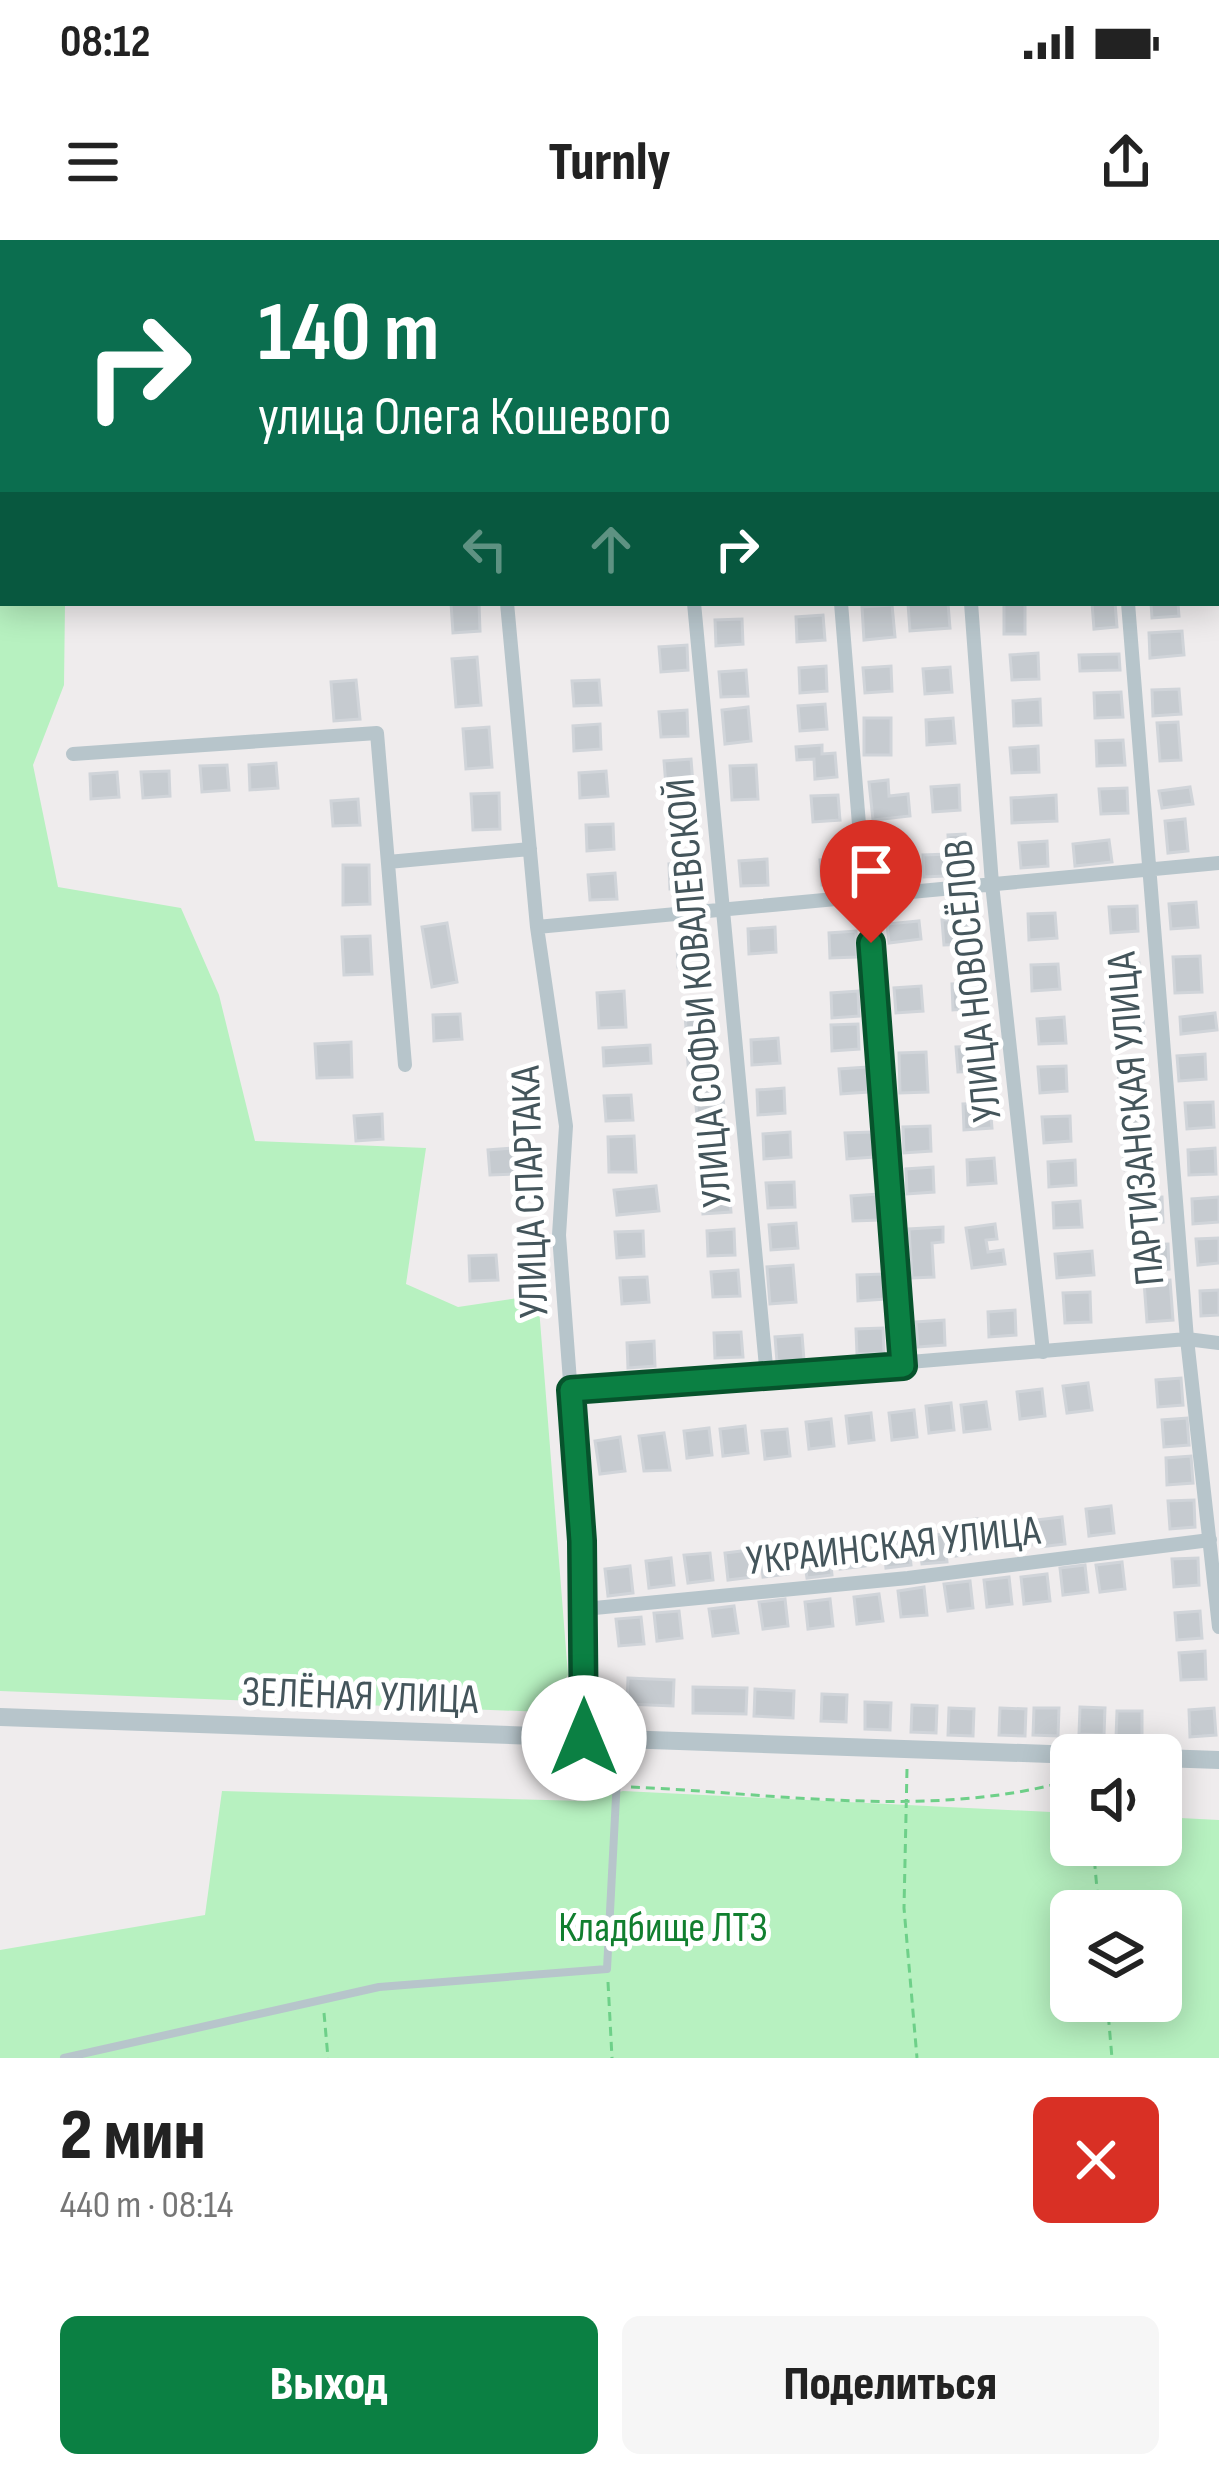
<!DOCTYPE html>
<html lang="ru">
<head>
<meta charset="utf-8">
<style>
  body { margin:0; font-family:"Sofia Sans Condensed",sans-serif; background:#f6f6f6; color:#222; height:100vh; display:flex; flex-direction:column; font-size:45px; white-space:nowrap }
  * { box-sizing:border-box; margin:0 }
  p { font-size:39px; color:#767676 }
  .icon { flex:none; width:66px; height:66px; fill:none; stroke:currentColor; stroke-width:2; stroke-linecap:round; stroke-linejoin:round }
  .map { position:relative; height:1818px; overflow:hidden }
  .details { display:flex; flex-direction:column; background:#fff; flex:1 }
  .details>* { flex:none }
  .guide { position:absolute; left:0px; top:0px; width:1221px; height:366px; box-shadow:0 6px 30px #0003; background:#0b6e4f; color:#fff; overflow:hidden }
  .buttons { position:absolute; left:1050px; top:1494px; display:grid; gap:24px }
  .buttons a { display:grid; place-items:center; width:132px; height:132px; border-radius:18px; background:#fff; box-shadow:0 6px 30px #0003; font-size:60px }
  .pin { position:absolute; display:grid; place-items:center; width:102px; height:102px; color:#fff; margin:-123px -51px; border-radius:50% 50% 50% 0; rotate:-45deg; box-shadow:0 0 12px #0007 }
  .pin .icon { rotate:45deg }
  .me { position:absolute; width:132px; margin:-66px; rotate:0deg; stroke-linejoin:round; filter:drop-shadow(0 0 9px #0008) }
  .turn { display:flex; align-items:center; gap:42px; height:252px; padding:0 60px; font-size:54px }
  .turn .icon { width:156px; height:156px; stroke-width:2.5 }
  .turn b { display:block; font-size:84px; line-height:102px }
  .lanes { display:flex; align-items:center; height:114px; padding:0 60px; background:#0003; justify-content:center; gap:60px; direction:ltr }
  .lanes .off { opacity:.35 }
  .round { display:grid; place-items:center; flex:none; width:126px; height:126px; border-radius:18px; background:#f6f6f6 }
  .head { display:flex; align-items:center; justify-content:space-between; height:204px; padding:0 60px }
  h1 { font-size:72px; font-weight:800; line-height:90px }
  .action { display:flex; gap:24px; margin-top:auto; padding:24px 60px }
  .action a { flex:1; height:138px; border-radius:18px; background:#0b8043; color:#fff; font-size:48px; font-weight:800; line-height:138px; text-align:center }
  .action a+a { background:#f6f6f6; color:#222 }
  .status { display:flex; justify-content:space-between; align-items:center; height:84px; padding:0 60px; background:#fff; direction:ltr }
  .status svg { height:33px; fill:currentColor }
  header { display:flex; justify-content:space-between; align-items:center; height:156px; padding:0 60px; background:#fff; font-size:54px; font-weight:800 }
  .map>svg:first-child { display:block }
  .green { fill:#b7f1c0; fill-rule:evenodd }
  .building { fill:#c6cbd0; stroke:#d0d4d9; stroke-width:3 }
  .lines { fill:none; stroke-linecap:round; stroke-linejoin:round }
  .path { stroke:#6ed089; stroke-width:3; stroke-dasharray:9 6; stroke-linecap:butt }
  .service { stroke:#b7c5cb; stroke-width:8 }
  .minor { stroke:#b7c5cb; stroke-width:14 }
  .tertiary { stroke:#b7c5cb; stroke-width:18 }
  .route-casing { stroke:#07532c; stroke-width:30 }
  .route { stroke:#0b8043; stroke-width:21 }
  .labels { text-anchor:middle; stroke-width:10; stroke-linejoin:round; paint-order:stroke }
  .street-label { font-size:42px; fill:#44555b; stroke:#fff }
  .park-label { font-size:42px; fill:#117f2f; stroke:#fff }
</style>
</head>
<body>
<div class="status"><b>08:12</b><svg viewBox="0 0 49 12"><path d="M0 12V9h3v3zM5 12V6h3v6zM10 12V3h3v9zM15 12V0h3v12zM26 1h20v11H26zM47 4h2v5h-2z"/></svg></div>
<header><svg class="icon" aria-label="menu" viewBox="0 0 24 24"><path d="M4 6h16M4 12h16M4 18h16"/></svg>Turnly<svg class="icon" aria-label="share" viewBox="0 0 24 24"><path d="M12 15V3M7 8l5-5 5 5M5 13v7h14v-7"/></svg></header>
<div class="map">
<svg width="1219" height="1818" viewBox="0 0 1219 1818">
  <rect width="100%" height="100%" fill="#efeced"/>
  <!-- green -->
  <path class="green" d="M0 99 3 363H65L64 445 33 525 58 647 181 668 219 755 255 901 426 908 406 1044 458 1067 538 1055 568 1435 544 1472 0 1451Z
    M222 1551 585 1561 623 1551 1071 1573V1605H1161V1577L1219 1580V1818H0V1710L205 1675ZM1071 1671H1161V1761H1071Z"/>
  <!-- building -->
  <path class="building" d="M451 363H479L480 391 453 393Z
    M948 363 950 388 910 391 908 364Z
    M1004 363H1025V394H1004Z
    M1092 363H1115L1117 387 1094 389Z
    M1151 363H1178L1179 376 1152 378Z
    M892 365 895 397 864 400 862 367Z
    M823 375 825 400 797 402 796 377Z
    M742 379 743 404 716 406 715 380Z
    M1182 391 1184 415 1150 418 1149 393Z
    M687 405 688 430 661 432 659 407Z
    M1038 413 1039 439 1012 440 1010 415Z
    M1119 414 1120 430 1080 431 1079 415Z
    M477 417 481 465 456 467 452 419Z
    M826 426 827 451 800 453 799 428Z
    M891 426 892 451 865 453 863 428Z
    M950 427 952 452 925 454 923 429Z
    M746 430 748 456 721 457 719 432Z
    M356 440 360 479 334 481 331 442Z
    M599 440 601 465 574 466 572 441Z
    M1179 449 1181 474 1153 476 1152 450Z
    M1121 452 1123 477 1095 478 1094 453Z
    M1040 459 1041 485 1014 486 1013 461Z
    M825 464 827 489 800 491 798 466Z
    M748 467 751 501 725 504 722 470Z
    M687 470 688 496 661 497 659 472Z
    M864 478H891V515H864Z
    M953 478 955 503 927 505 926 480Z
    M1178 482 1181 520 1160 521 1157 483Z
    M600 484 601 509 574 511 573 486Z
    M489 487 492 527 466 529 463 489Z
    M1123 500 1125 525 1097 526 1096 501Z
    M822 505V514L835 513 837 537 815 539 814 519 797 520 796 507Z
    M1038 506 1039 532 1012 533 1010 508Z
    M691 519 693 544 666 546 664 521Z
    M276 523 278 548 250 550 249 525Z
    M227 525 229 550 202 552 200 526Z
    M756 525 758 559 732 560 730 526Z
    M169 531 170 556 143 558 141 532Z
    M606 531 608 556 580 558 579 533Z
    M117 532 119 557 91 559 90 534Z
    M888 540 889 556 908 554 910 576 873 580 869 542Z
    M959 545 960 570 933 572 931 547Z
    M1190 547 1193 564 1162 568 1159 551Z
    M1127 548 1128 573 1101 574 1099 549Z
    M499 553 500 589 473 590 471 554Z
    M838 555 840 580 813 582 811 556Z
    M1056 555 1057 581 1012 583 1011 558Z
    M358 559 360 585 333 586 331 561Z
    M695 565 696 590 669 592 668 566Z
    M1185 579 1188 611 1168 613 1165 581Z
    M613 584 614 609 587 611 586 585Z
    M965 594 967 635 924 637 923 615 949 614 948 595Z
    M1109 600 1112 622 1075 626 1073 604Z
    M895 601 900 641 882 643 878 603Z
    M1047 601 1048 626 1021 628 1019 603Z
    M847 618 849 644 822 645 820 620Z
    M767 619 768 645 741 646 739 621Z
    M696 623 698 648 670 649 669 624Z
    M343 625H369L370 664 343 665Z
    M615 633 617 659 590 660 588 635Z
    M1196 662 1198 687 1171 689 1169 664Z
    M1137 666 1138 691 1111 693 1109 667Z
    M1055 673 1057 698 1029 700 1028 674Z
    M969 679 971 704 944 705 942 680Z
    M919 681 921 699 889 703 887 684Z
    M447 683 457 742 432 747 422 687Z
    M775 687 776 712 749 714 748 689Z
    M856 691 857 717 830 718 829 693Z
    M370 696 372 734 344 735 342 697Z
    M704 700 706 726 678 727 677 702Z
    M1200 716 1202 752 1175 753 1173 717Z
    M1139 723 1140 748 1113 750 1112 724Z
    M1058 724 1060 749 1032 751 1031 725Z
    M979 743 980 768 953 770 952 744Z
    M921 746 923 771 896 773 894 748Z
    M624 751 626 787 599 788 597 753Z
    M858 751 859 776 832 778 831 753Z
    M711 761 713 786 686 788 684 762Z
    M1215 773 1217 790 1181 794 1180 777Z
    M460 774 462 799 434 801 433 775Z
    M1143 775 1144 800 1117 802 1115 777Z
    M1064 777 1066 803 1039 804 1037 779Z
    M858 784 859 809 832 811 831 785Z
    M778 798 780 823 752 825 751 800Z
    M351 802 352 837 317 838 315 804Z
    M650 805 651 823 604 826 603 808Z
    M983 806 985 831 958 832 956 807Z
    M714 809 716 834 689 836 687 811Z
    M926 812 928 852 900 853 899 813Z
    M1205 814 1206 839 1179 841 1177 816Z
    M1145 815 1146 840 1119 842 1118 817Z
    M1066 826 1067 851 1040 853 1038 827Z
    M867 827 868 852 841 854 839 829Z
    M784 848 785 873 758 875 757 850Z
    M723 852 724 877 697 878 695 853Z
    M631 855 633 880 606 881 604 856Z
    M1213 862 1214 887 1187 889 1185 863Z
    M990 863 992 888 964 890 963 864Z
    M1149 864 1151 890 1123 891 1122 866Z
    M382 874 383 899 356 901 354 876Z
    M1070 876 1071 901 1044 903 1042 877Z
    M930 886 931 911 904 913 903 887Z
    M723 891 725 916 697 918 696 892Z
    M790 892 791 917 764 919 763 894Z
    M872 892 874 917 847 919 845 893Z
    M634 896 636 932H609L608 897Z
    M1150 903 1152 928 1125 930 1123 905Z
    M515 908 517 934 490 935 488 910Z
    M1215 908 1216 934 1189 935 1188 910Z
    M994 918 996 943 968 945 967 920Z
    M1075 920 1076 945 1049 947 1048 922Z
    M933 927 934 952 907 954 906 929Z
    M794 942 795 967 768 968 766 943Z
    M656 946 659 971 617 975 614 950Z
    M729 947 731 972 703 974 702 949Z
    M878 954 880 980 853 981 851 956Z
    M1162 957 1163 982 1136 984 1134 958Z
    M1219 957V982L1193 984 1192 959Z
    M1080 961 1082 987 1054 988 1053 963Z
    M796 983 798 1008 771 1010 769 985Z
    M995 984 997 999 986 1000 988 1012 1003 1010 1005 1024 972 1028 966 988Z
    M943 987V1002L932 1003 934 1037 912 1038 909 989Z
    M734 989 735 1015 708 1016 707 991Z
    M643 991 644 1016 617 1018 615 992Z
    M1219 998V1023L1198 1025 1196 999Z
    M1168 1004 1169 1029 1142 1031 1141 1005Z
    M1092 1011 1094 1035 1057 1038 1055 1014Z
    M496 1015 498 1040 470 1041 469 1016Z
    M793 1025 796 1062 770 1064 767 1027Z
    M738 1030 740 1056 713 1057 711 1032Z
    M884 1034 885 1059 858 1061 857 1035Z
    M647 1037 649 1062 622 1064 620 1038Z
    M1170 1040 1173 1080 1147 1082 1144 1042Z
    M1219 1050V1075L1201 1076 1200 1051Z
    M1090 1052 1091 1082 1065 1083 1063 1053Z
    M1015 1070 1016 1095 989 1097 988 1072Z
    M944 1080 945 1105 918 1107 916 1082Z
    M883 1088 884 1113 857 1114 856 1089Z
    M741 1092 743 1117 715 1118 714 1093Z
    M802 1095 804 1120 777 1122 775 1097Z
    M654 1101 655 1126 628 1128 627 1103Z
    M1181 1138 1183 1165 1158 1167 1156 1140Z
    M1088 1143 1092 1170 1067 1173 1063 1146Z
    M1042 1149 1045 1176 1020 1179 1017 1152Z
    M986 1162 990 1189 964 1192 961 1165Z
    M951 1163 954 1190 929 1193 926 1166Z
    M914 1170 917 1197 892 1200 889 1173Z
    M871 1173 874 1200 849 1203 846 1176Z
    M1187 1178 1189 1205 1164 1207 1162 1180Z
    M831 1179 834 1206 809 1209 806 1182Z
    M745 1186 748 1213 723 1216 720 1189Z
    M709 1188 712 1215 687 1218 684 1191Z
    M787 1189 790 1216 765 1219 762 1191Z
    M664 1193 670 1230 644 1231 639 1196Z
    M620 1197 625 1231 600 1234 595 1201Z
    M1191 1216 1193 1243 1167 1245 1166 1218Z
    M1194 1260 1195 1287 1170 1289 1168 1261Z
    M1111 1266 1114 1293 1089 1296 1086 1269Z
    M1062 1277 1065 1304 1039 1307 1036 1280Z
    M1028 1278 1031 1305 1006 1308 1003 1281Z
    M977 1279 982 1312 956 1316 952 1282Z
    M944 1294 947 1322 922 1324 918 1297Z
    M908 1298 911 1325 886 1328 883 1300Z
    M861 1299 865 1326 840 1329 836 1302Z
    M785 1307 788 1334 763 1337 760 1310Z
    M829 1308 832 1335 807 1338 803 1311Z
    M750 1310 753 1337 728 1340 725 1313Z
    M710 1313 713 1340 688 1343 684 1315Z
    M671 1318 674 1345 649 1348 646 1321Z
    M1198 1318 1199 1345 1174 1347 1172 1319Z
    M1122 1322 1125 1349 1100 1352 1096 1325Z
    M1085 1325 1088 1352 1063 1355 1060 1328Z
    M630 1326 633 1353 608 1356 605 1329Z
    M1047 1334 1050 1361 1024 1364 1021 1337Z
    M1009 1337 1012 1364 987 1367 984 1340Z
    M970 1341 973 1368 948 1371 944 1344Z
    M924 1347 927 1375 901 1377 898 1351Z
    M879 1354 883 1381 857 1384 854 1357Z
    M785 1359 788 1386 763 1389 759 1362Z
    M830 1359 833 1386 808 1389 805 1362Z
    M734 1366 738 1393 713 1396 709 1369Z
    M679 1371 682 1398 657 1401 654 1373Z
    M1200 1371 1202 1398 1177 1400 1175 1373Z
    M641 1377 644 1404 619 1406 616 1379Z
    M1205 1411 1206 1439 1181 1440 1179 1413Z
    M628 1438 674 1440 673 1466 627 1464Z
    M693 1447 747 1448 746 1474 693 1473Z
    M755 1449 794 1451 793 1478 754 1476Z
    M822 1454 847 1455 846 1482 821 1481Z
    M865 1462 891 1463 890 1490 865 1489Z
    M912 1465 937 1466 936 1493 911 1492Z
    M1080 1467 1105 1468 1104 1495 1079 1494Z
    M949 1468 974 1469 973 1496 948 1495Z
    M1000 1468 1026 1469 1025 1496 999 1495Z
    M1034 1468H1059L1058 1496 1033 1495Z
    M1214 1468 1216 1495 1190 1497 1189 1470Z
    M1117 1471H1142V1499L1116 1498Z"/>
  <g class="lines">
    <!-- path -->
    <path class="path" d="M483 3 484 0
      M0 353 3 350
      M907 1529 904 1668 917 1818
      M631 1547C774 1553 932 1580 1071 1540
      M1093 1605 1099 1671
      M608 1742 612 1818
      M1107 1761 1112 1818
      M324 1773 328 1818"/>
    <!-- service -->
    <path class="service" d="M931 0V3
      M1218 152H1219
      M64 1818 379 1747 607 1729 619 1500"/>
    <!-- minor -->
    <path class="minor" d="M1101 0 1102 3
      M1218 190H1219
      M507 363 537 687 566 886 559 995 582 1301 584 1497
      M694 363 767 1137
      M841 363 903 1126
      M971 363 992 644 1043 1112
      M1128 363 1187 1099 1219 1387
      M73 514 377 493 405 825
      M388 622 530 609
      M537 687 1219 623
      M571 1150 1187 1099 1219 1103
      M584 1369 908 1338 1210 1300"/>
    <!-- tertiary -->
    <path class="tertiary" d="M0 1477 1077 1515
      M1161 1518 1219 1520"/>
  </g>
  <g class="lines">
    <defs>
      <path id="route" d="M584 1498 582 1301 571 1150 903 1126 871 703"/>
    </defs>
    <!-- route casing -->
    <use href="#route" class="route-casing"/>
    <!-- route -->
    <use href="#route" class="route"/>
  </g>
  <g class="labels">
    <!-- street labels -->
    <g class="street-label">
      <text transform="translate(971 741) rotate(-96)" y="15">УЛИЦА НОВОСЁЛОВ</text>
      <text transform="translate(697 753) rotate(-95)" y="15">УЛИЦА СОФЬИ КОВАЛЕВСКОЙ</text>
      <text transform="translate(1134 879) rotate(-95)" y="15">ПАРТИЗАНСКАЯ УЛИЦА</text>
      <text transform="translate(528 952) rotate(-92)" y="15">УЛИЦА СПАРТАКА</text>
      <text transform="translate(893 1304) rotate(-6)" y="15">УКРАИНСКАЯ УЛИЦА</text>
      <text transform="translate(360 1454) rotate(2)" y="15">ЗЕЛЁНАЯ УЛИЦА</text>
    </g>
    <!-- park labels -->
    <g class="park-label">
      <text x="663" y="1701">Кладбище ЛТЗ</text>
    </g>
  </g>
</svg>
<div class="buttons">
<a><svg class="icon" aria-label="sound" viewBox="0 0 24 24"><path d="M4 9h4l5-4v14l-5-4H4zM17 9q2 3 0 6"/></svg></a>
<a><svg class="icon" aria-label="layers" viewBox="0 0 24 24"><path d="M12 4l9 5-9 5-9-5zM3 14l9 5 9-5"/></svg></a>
</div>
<div class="pin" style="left:871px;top:703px;background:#d93025"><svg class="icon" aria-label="arrive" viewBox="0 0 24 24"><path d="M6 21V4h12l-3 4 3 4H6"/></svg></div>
<svg class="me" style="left:584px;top:1498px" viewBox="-20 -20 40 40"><circle r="19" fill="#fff"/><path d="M0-13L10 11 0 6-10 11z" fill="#0b8043"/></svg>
<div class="guide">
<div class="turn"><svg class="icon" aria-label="right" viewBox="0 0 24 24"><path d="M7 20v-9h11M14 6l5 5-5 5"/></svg><div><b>140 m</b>улица Олега Кошевого</div></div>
<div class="lanes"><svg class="icon off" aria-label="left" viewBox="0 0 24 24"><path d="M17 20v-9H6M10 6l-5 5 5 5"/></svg><svg class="icon off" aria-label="ahead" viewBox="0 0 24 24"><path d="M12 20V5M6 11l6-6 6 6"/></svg><svg class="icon" aria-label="right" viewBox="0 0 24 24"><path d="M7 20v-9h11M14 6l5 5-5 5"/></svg></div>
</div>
</div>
<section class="details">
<div class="head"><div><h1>2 мин</h1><p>440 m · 08:14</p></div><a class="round" style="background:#d93025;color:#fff"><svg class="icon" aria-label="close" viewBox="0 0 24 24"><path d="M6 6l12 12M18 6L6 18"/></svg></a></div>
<div class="action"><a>Выход</a><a>Поделиться</a></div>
</section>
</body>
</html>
